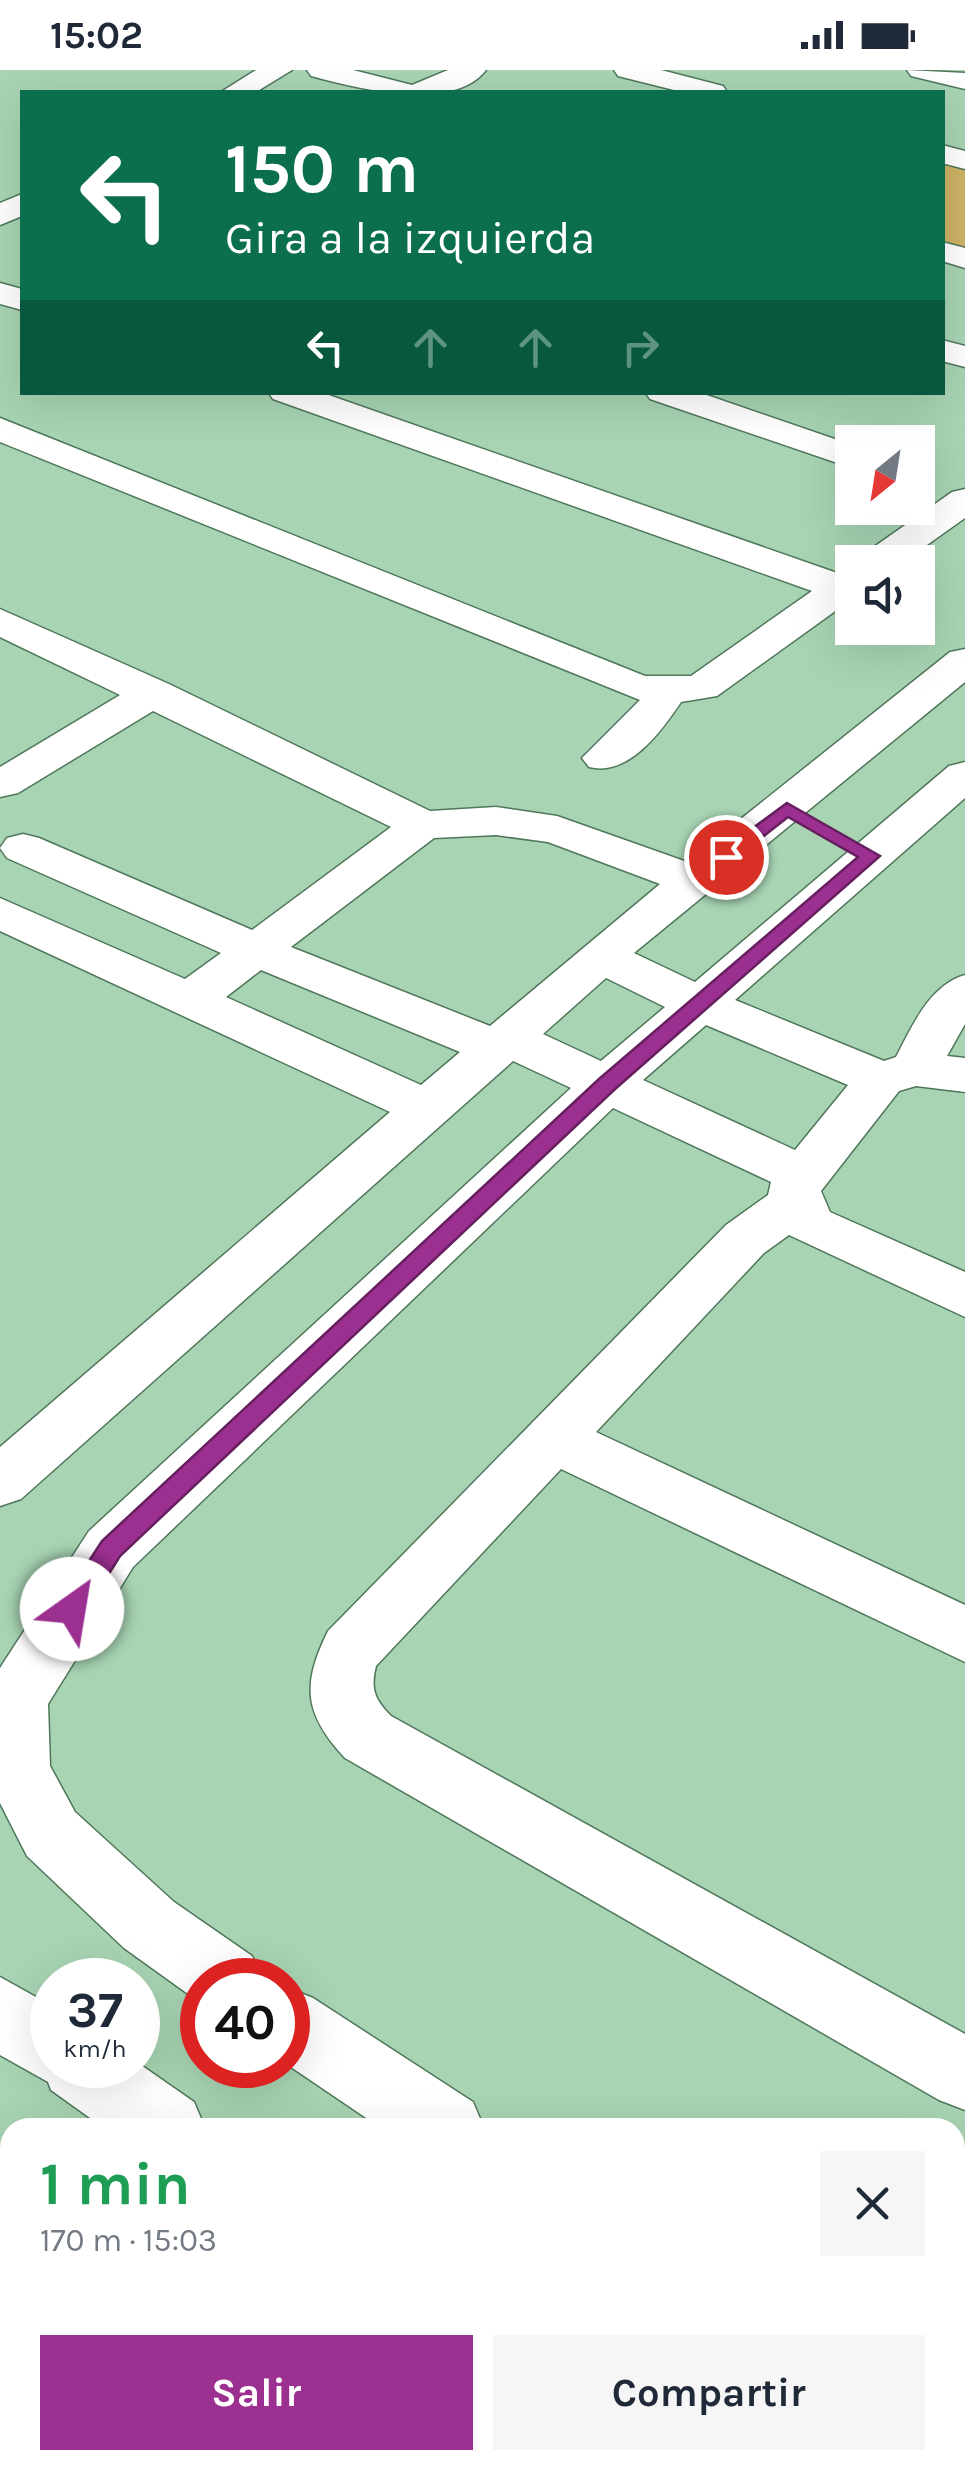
<!DOCTYPE html>
<html lang="es">
<head>
<meta charset="utf-8">
<style>
  body { margin:0; font-family:Karla,sans-serif; background:#f6f6f7; color:#1f2937; height:100vh; display:flex; flex-direction:column; font-size:38px; white-space:nowrap }
  * { box-sizing:border-box; margin:0 }
  p { font-size:32px; color:#747a83 }
  .icon { flex:none; width:55px; height:55px; fill:none; stroke:currentColor; stroke-width:2; stroke-linecap:round; stroke-linejoin:round }
  .map { position:relative; flex:1; overflow:hidden }
  .panel { position:absolute; left:0px; top:2048px; width:965px; height:352px; display:flex; flex-direction:column; background:#fff; border-radius:30px 30px 0 0; box-shadow:0 10px 40px #0002 }
  .panel>* { flex:none }
  .top-card { position:absolute; left:20px; top:20px; width:925px; height:305px; border-radius:0px; box-shadow:0 10px 40px #0002; background:#0b6e4f; color:#fff; overflow:hidden }
  .needle { width:65px; rotate:210deg }
  .buttons { position:absolute; left:835px; top:355px; display:grid; gap:20px }
  .buttons a { display:grid; place-items:center; width:100px; height:100px; border-radius:0px; background:#fff; box-shadow:0 10px 40px #0002; font-size:50px }
  .speed { position:absolute; left:30px; top:1888px; display:flex; gap:20px; font-size:50px; font-weight:700; text-align:center }
  .speed>* { display:grid; place-content:center; width:130px; height:130px; border-radius:50%; background:#fff; box-shadow:0 10px 40px #0002; line-height:1 }
  .speed small { font-size:25px; font-weight:400 }
  .speed .limit { border:15px solid #d22; background:#fff; color:#111 }
  .pin { position:absolute; display:grid; place-items:center; width:85px; height:85px; color:#fff; margin:-42px; border:5px solid #fff; border-radius:50%; box-shadow:0 2px 10px #0007 }
  .me { position:absolute; width:110px; margin:-55px; rotate:32deg; stroke-linejoin:round; filter:drop-shadow(0 0 8px #0008) }
  .turn { display:flex; align-items:center; gap:35px; height:210px; padding:0 40px; font-size:45px }
  .turn .icon { width:130px; height:130px; stroke-width:2.5 }
  .turn b { display:block; font-size:70px; line-height:85px }
  .lanes { display:flex; align-items:center; height:95px; padding:0 40px; background:#0003; justify-content:center; gap:50px; direction:ltr }
  .lanes .off { opacity:.35 }
  .round { display:grid; place-items:center; flex:none; width:105px; height:105px; border-radius:0px; background:#f6f6f7 }
  .headline { display:flex; align-items:center; justify-content:space-between; height:170px; padding:0 40px }
  h1 { font-size:60px; font-weight:700; line-height:75px; color:#1e9e55 }
  .action { display:flex; gap:20px; margin-top:auto; padding:20px 40px }
  .action a { flex:1; height:115px; border-radius:0px; background:#9c3091; color:#fff; font-size:40px; font-weight:700; line-height:115px; text-align:center }
  .action a+a { background:#f6f6f7; color:#1f2937 }
  .status { display:flex; justify-content:space-between; align-items:center; height:70px; padding:0 50px; background:#fff; direction:ltr }
  .status svg { height:28px; fill:currentColor }
  .map>svg:first-child { display:block }
  .green { fill:#cbb365 }
  .lines { fill:none; stroke-linecap:round; stroke-linejoin:round }
  .minor-casing { stroke:#4f775a; stroke-width:3 }
  .minor { fill:#fff; fill-rule:evenodd }
  .route { fill:#9c3091; stroke:#651f5e; stroke-width:2.5 }
</style>
</head>
<body>
<div class="status"><b>15:02</b><svg viewBox="0 0 49 12"><path d="M0 12V9h3v3zM5 12V6h3v6zM10 12V3h3v9zM15 12V0h3v12zM26 1h20v11H26zM47 4h2v5h-2z"/></svg></div>
<div class="map">
<svg width="965" height="2399" viewBox="0 0 965 2399">
  <rect width="100%" height="100%" fill="#a8d4b3"/>
  <!-- green -->
  <path class="green" d="M942 88 965 94V185L943 179Z"/>
  <g class="lines">
    <defs>
      <path id="minor" d="M256 0H292L256 22H221Z
        M307 0H353L412 15 448 0H486C453 43 355 18 311 6Z
        M614 0H661L723 16 727 22H682L618 6Z
        M907 0 965 3V19L911 6Z
        M942 75 965 81V99L942 93Z
        M22 124V146L0 155V133Z
        M942 172 965 178V198L942 191Z
        M0 213 22 219V240L0 234Z
        M942 270 965 276V297L942 291Z
        M268 322H320L837 503 852 499V529L717 626 681 632C661 662 628 707 589 697L582 688 640 630 0 372V348L645 606H691L812 521 273 329Z
        M645 322H698L852 375V398L650 329Z
        M965 419V448L903 492H859L864 484 952 422Z
        M0 539 169 614 430 741 496 737 557 746 687 792 950 582 965 579V612L634 883 695 912 949 696 965 692V728L735 930 884 991 896 987C912 956 930 915 965 905V954L947 986 965 988V1022L916 1016 899 1021 821 1121 830 1142 965 1202V1247L789 1165 764 1183 596 1362 965 1535V1592L561 1399 376 1596C370 1619 375 1630 391 1646L965 1964V2040L939 2030 345 1688C303 1643 302 1614 328 1561L726 1155 768 1125 771 1112 613 1038 133 1497 48 1634 50 1696 75 1742 174 1832 252 1886 263 1910H202V1934L124 1878 27 1786 0 1733V1598L89 1461 571 1018 513 991 21 1429 0 1436V1377L390 1042 0 861V828L185 909 221 883 7 788 0 778 7 768 23 764 39 768 252 860 391 757 153 641 18 723 0 727V697L120 625 0 567ZM496 765 548 772 660 814 490 956 291 877 434 768ZM261 900 460 982 421 1015 226 927ZM606 908 665 937 601 991 543 964ZM706 955 848 1015 795 1080 643 1010Z
        M0 1907 52 1936V1995L138 1993 194 2032 205 2058H104L51 2020 48 2012 0 1985Z
        M288 1918 313 1928 473 2032 484 2058H381L288 1995Z
        M613 2390H705L709 2399H617Z
        M845 2390H934L938 2399H849Z"/>
    </defs>
    <!-- minor casing -->
    <use href="#minor" class="minor-casing"/>
    <!-- minor -->
    <use href="#minor" class="minor"/>
  </g>
  <!-- route -->
  <path class="route" d="M787 733 880 786 614 1020 120 1486 82 1547H63L60 1539 63 1531 102 1471 599 1009 858 787 788 747 732 791H719V783Z"/>
</svg>
<div class="buttons">
<a><svg class="needle" viewBox="-14 -14 28 28"><path d="M0-13l5 13h-10z" fill="#e53935"/><path d="M0 13l5-13h-10z" fill="#747a83"/></svg></a>
<a><svg class="icon" aria-label="sound" viewBox="0 0 24 24"><path d="M4 9h4l5-4v14l-5-4H4zM17 9q2 3 0 6"/></svg></a>
</div>
<div class="speed"><div>37<small>km/h</small></div><div class="limit">40</div></div>
<div class="pin" style="left:726px;top:787px;background:#d93025"><svg class="icon" aria-label="arrive" viewBox="0 0 24 24"><path d="M6 21V4h12l-3 4 3 4H6"/></svg></div>
<svg class="me" style="left:72px;top:1539px" viewBox="-20 -20 40 40"><circle r="19" fill="#fff"/><path d="M0-13L10 11 0 6-10 11z" fill="#9c3091"/></svg>
<div class="top-card">
<div class="turn"><svg class="icon" aria-label="left" viewBox="0 0 24 24"><path d="M17 20v-9H6M10 6l-5 5 5 5"/></svg><div><b>150 m</b>Gira a la izquierda</div></div>
<div class="lanes"><svg class="icon" aria-label="left" viewBox="0 0 24 24"><path d="M17 20v-9H6M10 6l-5 5 5 5"/></svg><svg class="icon off" aria-label="ahead" viewBox="0 0 24 24"><path d="M12 20V5M6 11l6-6 6 6"/></svg><svg class="icon off" aria-label="ahead" viewBox="0 0 24 24"><path d="M12 20V5M6 11l6-6 6 6"/></svg><svg class="icon off" aria-label="right" viewBox="0 0 24 24"><path d="M7 20v-9h11M14 6l5 5-5 5"/></svg></div>
</div>
<section class="panel">
<div class="headline"><div><h1>1 min</h1><p>170 m · 15:03</p></div><a class="round"><svg class="icon" aria-label="close" viewBox="0 0 24 24"><path d="M6 6l12 12M18 6L6 18"/></svg></a></div>
<div class="action"><a>Salir</a><a>Compartir</a></div>
</section>
</div>
</body>
</html>
